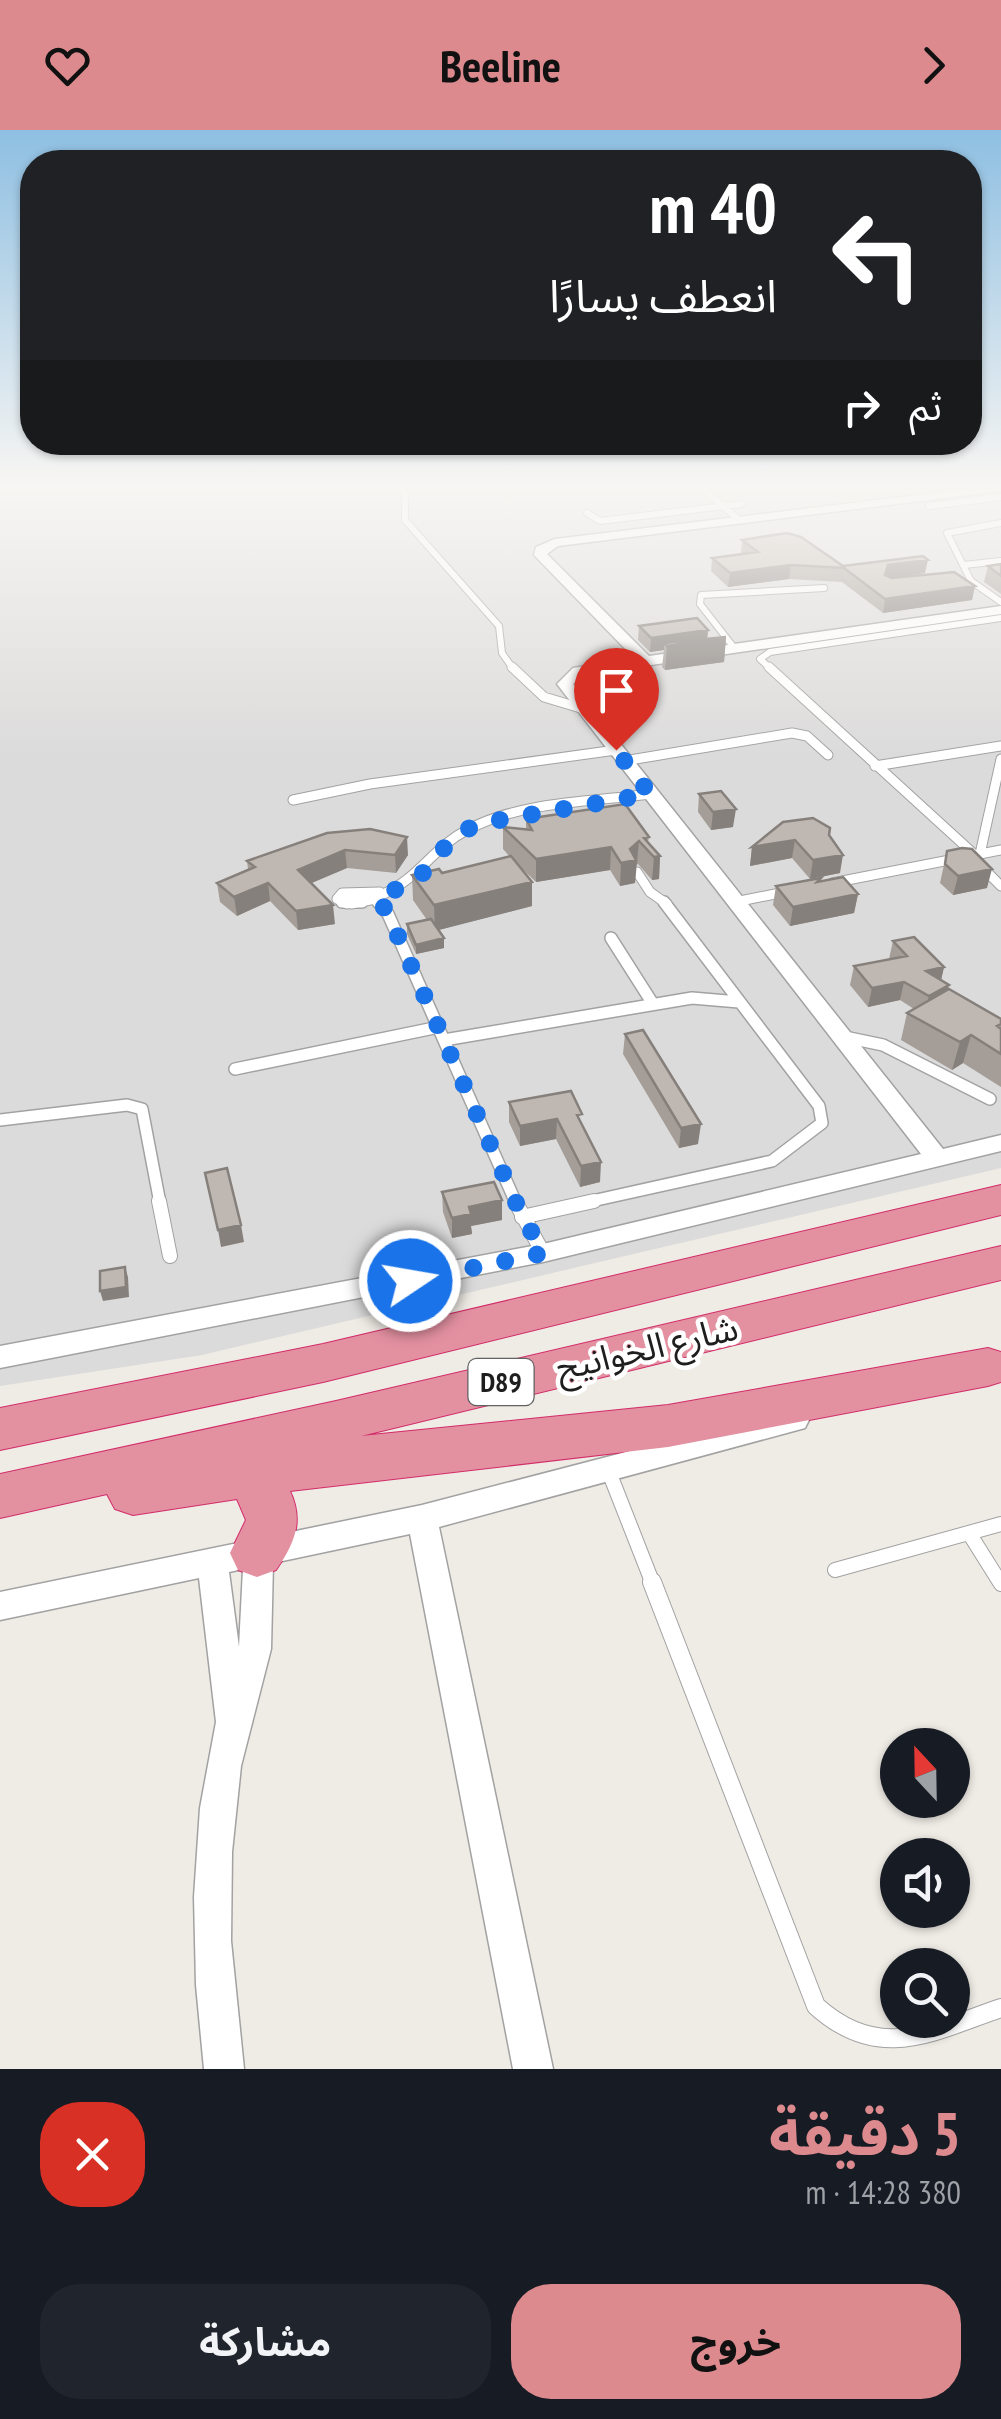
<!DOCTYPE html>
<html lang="ar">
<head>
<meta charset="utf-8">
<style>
  body { margin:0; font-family:"PT Sans Narrow","Noto Sans Arabic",sans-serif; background:#20242c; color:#f1f3f6; direction:rtl; height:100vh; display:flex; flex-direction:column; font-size:38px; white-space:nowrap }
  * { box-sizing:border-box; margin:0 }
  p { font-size:32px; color:#9ea1a6 }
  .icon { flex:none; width:55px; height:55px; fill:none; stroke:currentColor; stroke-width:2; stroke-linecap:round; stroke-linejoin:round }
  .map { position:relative; height:1939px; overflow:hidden; direction:ltr }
  .drawer { display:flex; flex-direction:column; background:#171b24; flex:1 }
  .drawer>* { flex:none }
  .banner { position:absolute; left:20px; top:20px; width:962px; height:305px; border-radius:40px; box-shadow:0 2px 8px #0004; direction:rtl; background:#202124; color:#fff; overflow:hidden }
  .needle { width:65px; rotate:338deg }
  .fabs { position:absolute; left:880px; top:1598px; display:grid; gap:20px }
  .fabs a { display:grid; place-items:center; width:90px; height:90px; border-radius:50%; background:#171b24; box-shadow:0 2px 8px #0004; font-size:50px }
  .pin { position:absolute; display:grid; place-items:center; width:85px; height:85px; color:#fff; margin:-102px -42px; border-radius:50% 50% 50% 0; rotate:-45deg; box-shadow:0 0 10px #0007 }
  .pin .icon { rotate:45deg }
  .me { position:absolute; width:110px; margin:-55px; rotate:78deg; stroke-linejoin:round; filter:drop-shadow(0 0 8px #0008) }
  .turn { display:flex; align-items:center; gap:35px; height:210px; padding:0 40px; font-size:45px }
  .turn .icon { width:130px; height:130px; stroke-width:2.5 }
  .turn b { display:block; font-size:70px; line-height:85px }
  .then { display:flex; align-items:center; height:95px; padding:0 40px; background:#0003; gap:20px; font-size:38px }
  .round { display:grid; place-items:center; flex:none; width:105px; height:105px; border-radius:40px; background:#20242c }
  .summary { display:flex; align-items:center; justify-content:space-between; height:170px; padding:0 40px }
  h1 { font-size:60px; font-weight:700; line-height:75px; color:#dc8a8e }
  .action { display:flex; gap:20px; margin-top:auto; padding:20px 40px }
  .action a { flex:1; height:115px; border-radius:40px; background:#dc8a8e; color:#111; font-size:40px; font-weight:700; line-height:115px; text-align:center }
  .action a+a { background:#20242c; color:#f1f3f6 }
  header { display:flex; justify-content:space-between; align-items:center; height:130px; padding:0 40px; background:#dc8a8e; color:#111; font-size:45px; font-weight:700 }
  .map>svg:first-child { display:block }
  .residential { fill:#dcdbdb }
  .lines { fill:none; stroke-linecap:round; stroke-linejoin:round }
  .lane-far4-casing { stroke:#a2a2a2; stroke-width:8 }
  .lane-far3-casing { stroke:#a2a2a2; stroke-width:11 }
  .lane-far2-casing { stroke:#a2a2a2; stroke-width:14 }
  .lane-far1-casing { stroke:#a2a2a2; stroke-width:16 }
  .lane-casing { stroke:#a2a2a2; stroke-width:20 }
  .street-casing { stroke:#a2a2a2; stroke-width:3 }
  .highway-casing { stroke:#d22c69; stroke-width:2 }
  .lane-far4 { stroke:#fff; stroke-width:6 }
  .lane-far3 { stroke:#fff; stroke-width:9 }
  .lane-far2 { stroke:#fff; stroke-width:11 }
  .lane-far1 { stroke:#fff; stroke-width:14 }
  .lane { stroke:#fff; stroke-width:18 }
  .street { fill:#fff; fill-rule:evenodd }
  .highway { fill:#e390a1; fill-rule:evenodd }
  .wall { fill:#a49d98 }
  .shaded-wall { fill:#86807c }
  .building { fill:#bfb7b1; stroke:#86807c; stroke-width:2.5 }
  .route { stroke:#1a73e8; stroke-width:18; stroke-dasharray:0 32.4 }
  .labels { text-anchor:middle; stroke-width:9; stroke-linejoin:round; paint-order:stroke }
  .shield { fill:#fff; stroke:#626262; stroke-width:2.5 }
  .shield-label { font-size:28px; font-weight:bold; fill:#1e1e1e }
  .near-street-label { font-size:35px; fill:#1e1e1e; stroke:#fff }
</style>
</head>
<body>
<header><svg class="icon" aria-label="forward" viewBox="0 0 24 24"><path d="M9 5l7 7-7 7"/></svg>Beeline<svg class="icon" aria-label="heart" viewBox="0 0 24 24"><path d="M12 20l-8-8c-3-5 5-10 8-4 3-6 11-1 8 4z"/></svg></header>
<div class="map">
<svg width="1001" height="1939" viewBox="0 0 1001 1939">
  <rect width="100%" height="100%" fill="#efebe5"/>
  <!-- residential -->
  <path class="residential" d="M0 355H1001V1038L202 1225 0 1256Z"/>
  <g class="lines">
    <defs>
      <path id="lane-far4" d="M397 355 405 364V390L499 496 502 523 514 540
        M699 355 739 390
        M929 376 1001 367
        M587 383 600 391 741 374
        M1001 393 947 403 971 451 1001 472
        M964 435 1001 431
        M735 519 700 474 701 465 824 458
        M772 540 760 529 770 522 1001 488"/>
      <path id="lane-far3" d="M512 537 544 567 584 579
        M769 537 975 725
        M624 631 792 603 807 606 828 625
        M875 636 1001 616
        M293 670 370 654 616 620
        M980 724 1001 629
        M980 735 1001 756
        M637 742 650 762 667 774
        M832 753 1001 720
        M381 765C419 749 433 717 467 700 521 671 591 672 650 664
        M377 771 380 774
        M735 772 790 761
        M347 774 337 769 342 763 380 762V768L351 774"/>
      <path id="lane-far2" d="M342 772H362
        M378 772 388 784 516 1073
        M611 808 653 874
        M840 906 883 915 990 969
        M444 910 692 868 739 872
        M235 939 439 897
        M0 990 127 975 142 979 160 1073
        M583 1073 772 1031 822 993 819 976 664 772"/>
      <path id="lane-far1" d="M159 1071 170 1126
        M515 1071 543 1123
        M522 1087 594 1071
        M609 1342 653 1454
        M969 1403 1001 1454
        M835 1440 1001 1394"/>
      <path id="lane" d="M652 1452 816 1876C879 1933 931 1902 1001 1878"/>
      <path id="street" d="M1001 355V361L558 416 547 424 649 526 1001 476V484L583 545 573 554 943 1019 1001 1005V1021L543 1132 0 1238V1216L543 1114 921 1024 557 554 573 538 634 528 534 425 536 417 555 409Z
        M795 1278 805 1282 809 1290 805 1298 439 1397 553 1939H513L410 1404 273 1433 271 1519 241 1636 232 1722 231 1811 244 1939H204L196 1855 194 1767 200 1678 216 1592 199 1448 0 1490V1462L422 1375ZM243 1439 239 1517 229 1442Z"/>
      <path id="highway" d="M1001 1055V1085L323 1252 0 1320V1278L323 1214Z
        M1001 1116V1150L361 1306 668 1275 988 1218 1001 1222V1252L988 1256 668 1317 290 1361C304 1391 295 1413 276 1440L257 1447 238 1440 230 1423 246 1390 237 1369 133 1385 115 1379 107 1364 0 1388V1344L336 1271Z"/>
    </defs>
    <!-- lane-far4 casing -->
    <use href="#lane-far4" class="lane-far4-casing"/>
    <!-- lane-far3 casing -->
    <use href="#lane-far3" class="lane-far3-casing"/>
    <!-- lane-far2 casing -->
    <use href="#lane-far2" class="lane-far2-casing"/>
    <!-- lane-far1 casing -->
    <use href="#lane-far1" class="lane-far1-casing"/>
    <!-- lane casing -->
    <use href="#lane" class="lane-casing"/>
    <!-- street casing -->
    <use href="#street" class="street-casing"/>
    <!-- highway casing -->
    <use href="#highway" class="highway-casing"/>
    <!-- lane-far4 -->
    <use href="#lane-far4" class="lane-far4"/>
    <!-- lane-far3 -->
    <use href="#lane-far3" class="lane-far3"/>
    <!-- lane-far2 -->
    <use href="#lane-far2" class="lane-far2"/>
    <!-- lane-far1 -->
    <use href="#lane-far1" class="lane-far1"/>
    <!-- lane -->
    <use href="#lane" class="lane"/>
    <!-- street -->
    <use href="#street" class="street"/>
    <!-- highway -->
    <use href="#highway" class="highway"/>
  </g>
  <!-- wall -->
  <path class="wall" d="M742 410 843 436 925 443 893 448 975 456 972 470 883 483 842 452 789 449 728 457 711 441 712 428 741 423Z
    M1001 434V464L984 452 988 436Z
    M639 496 708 500 707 509 726 507 724 532 665 540 662 537 664 520 650 522 638 510Z
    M699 664 733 697 711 700 698 682Z
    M526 689 649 707 648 712 660 726 659 749 652 750 638 734 636 735 635 753 620 756 610 740 536 752 513 730 532 752V776L438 800 444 808V818L416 824 407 804V794L427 790 413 770 412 745 442 743 510 727 503 719V697L526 699Z
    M327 703 408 725 396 743 347 738 311 753 335 794 298 800 270 771 237 786 220 772 217 753 248 739 247 731Z
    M829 705 840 743 810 749 792 728 750 736 752 717Z
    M947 721 987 758 953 765 940 753Z
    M821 751 858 764 854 783 790 796 773 775 776 756Z
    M893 811 944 837 941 850 948 859 1001 889V957L963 933 952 940 901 910 907 883 914 879 900 870 868 877 850 855 854 836 889 829Z
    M625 904 698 1014 679 1018 623 924Z
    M509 972 582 994 600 1052 580 1057 556 1009 520 1016 509 992Z
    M442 1062 502 1090 471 1096 472 1104 452 1108 443 1082Z"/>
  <!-- shaded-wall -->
  <path class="shaded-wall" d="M928 430 925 443 886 449 883 458 888 435Z
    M791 435 789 449 728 457 730 443Z
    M975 456 972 470 883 483 885 469Z
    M708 500 707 510 726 507 724 532 665 540 667 516 664 513V520L650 522 651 508Z
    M736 679 733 697 711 700 713 682Z
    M407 707 408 725 396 743 395 725Z
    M795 710 792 728 750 736 752 717Z
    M639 711 635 753 620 756 621 733 630 719Z
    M611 717 610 740 536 752V729Z
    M345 720 347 738 300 758 298 740Z
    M843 725 840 743 810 749 813 730Z
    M660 726 659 749 652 750 654 727Z
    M992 739 987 758 953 765 958 746Z
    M532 752V776L435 801 434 775Z
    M268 753 270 771 237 786 234 767Z
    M858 764 854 783 790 796 793 777Z
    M333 775 335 794 298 800 296 781Z
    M444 808V818L416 824V815Z
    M944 837 940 855 926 841Z
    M904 852 900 870 868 877 872 858Z
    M949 855 944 873 924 885 929 866Z
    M971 905 963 933 952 940 960 912Z
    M557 989 556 1009 520 1016V996Z
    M701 994 698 1014 679 1018 681 998Z
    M601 1032 600 1052 580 1057 581 1036Z
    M502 1070V1090L471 1096 472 1104 452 1108V1088L469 1077Z
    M241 1095 244 1112 221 1117 218 1100Z
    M125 1137 128 1147 129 1167 103 1171 100 1161Z"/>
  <!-- building -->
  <path class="building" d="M787 403 801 407 843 436 923 426 928 430 888 435 885 445 892 448 954 442 975 456 885 469 844 438 791 435 730 443 712 428 758 422 742 410Z
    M1001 434V446L988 436Z
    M697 488 708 500 651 508 639 496Z
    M726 507 667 516 664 513Z
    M721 661 736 679 713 682 699 664Z
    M625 674 649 707 644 708 660 726 654 727 639 711 630 719 636 730 621 733 611 717 536 729 503 697 532 700 526 689Z
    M813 688 830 698 829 705 843 725 813 730 795 710 752 717 783 692Z
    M370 699 407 707 395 725 345 720 298 740 333 775 296 781 268 753 234 767 217 753 255 737 247 731 327 703Z
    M962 718 972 719 992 739 958 746 945 734 947 721Z
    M511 726 532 752 434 775 412 745 439 739 442 743Z
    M843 747 858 764 793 777 776 756 821 748 817 752Z
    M431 789 444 808 416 815 407 794Z
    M914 807 944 837 926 841 949 855 929 866 904 852 872 858 854 836 907 826 893 811Z
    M949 859 1001 889V894L997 896 1001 899V924L971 905 960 912 907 883Z
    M643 900 701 994 681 998 625 904Z
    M571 961 582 984 577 985 601 1032 581 1036 557 989 520 996 509 972Z
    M227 1038 241 1095 218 1100 205 1043Z
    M494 1052 502 1070 469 1077 471 1084 452 1088 442 1062Z
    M125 1137 126 1157 100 1161V1141Z"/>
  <!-- sky -->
  <linearGradient id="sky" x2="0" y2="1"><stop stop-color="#8ebfe2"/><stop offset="0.57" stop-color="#f8f6f3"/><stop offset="1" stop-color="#f8f6f3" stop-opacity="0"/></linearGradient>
  <rect width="1001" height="626" fill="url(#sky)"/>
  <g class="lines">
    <!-- route -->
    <path class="route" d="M410 1151 544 1123 522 1086 386 779 376 771 422 744 451 710 476 694 650 664 616 620"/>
  </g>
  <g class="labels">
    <!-- shield labels -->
    <rect class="shield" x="468.5" y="1229" width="65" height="46" rx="8"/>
    <g class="shield-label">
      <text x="501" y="1262">D89</text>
    </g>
    <!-- near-street labels -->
    <g class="near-street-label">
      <text transform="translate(647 1218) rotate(-13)" y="12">شارع الخوانيج</text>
    </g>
  </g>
</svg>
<div class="fabs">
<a><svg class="needle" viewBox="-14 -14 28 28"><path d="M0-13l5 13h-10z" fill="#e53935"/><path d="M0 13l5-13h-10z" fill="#9ea1a6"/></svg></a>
<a><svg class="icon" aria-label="sound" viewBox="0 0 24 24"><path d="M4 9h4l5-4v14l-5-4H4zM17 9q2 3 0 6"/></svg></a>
<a><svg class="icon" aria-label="search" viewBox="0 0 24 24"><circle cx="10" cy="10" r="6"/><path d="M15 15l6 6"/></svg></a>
</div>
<div class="pin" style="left:616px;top:620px;background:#d93025"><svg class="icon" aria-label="arrive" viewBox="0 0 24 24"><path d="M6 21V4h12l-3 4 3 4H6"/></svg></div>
<svg class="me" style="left:410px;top:1151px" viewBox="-20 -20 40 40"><circle r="17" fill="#1a73e8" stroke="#fff" stroke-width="3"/><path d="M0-11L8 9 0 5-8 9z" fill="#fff"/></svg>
<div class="banner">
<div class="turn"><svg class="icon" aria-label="left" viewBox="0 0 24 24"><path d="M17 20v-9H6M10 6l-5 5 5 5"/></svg><div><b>40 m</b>انعطف يسارًا</div></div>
<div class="then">ثم<svg class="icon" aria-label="right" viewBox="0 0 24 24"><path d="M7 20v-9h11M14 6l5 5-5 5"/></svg></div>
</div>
</div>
<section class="drawer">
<div class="summary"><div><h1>5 دقيقة</h1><p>380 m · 14:28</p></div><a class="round" style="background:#d93025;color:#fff"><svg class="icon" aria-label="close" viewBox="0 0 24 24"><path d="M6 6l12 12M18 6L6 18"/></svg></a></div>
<div class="action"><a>خروج</a><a>مشاركة</a></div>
</section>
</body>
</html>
